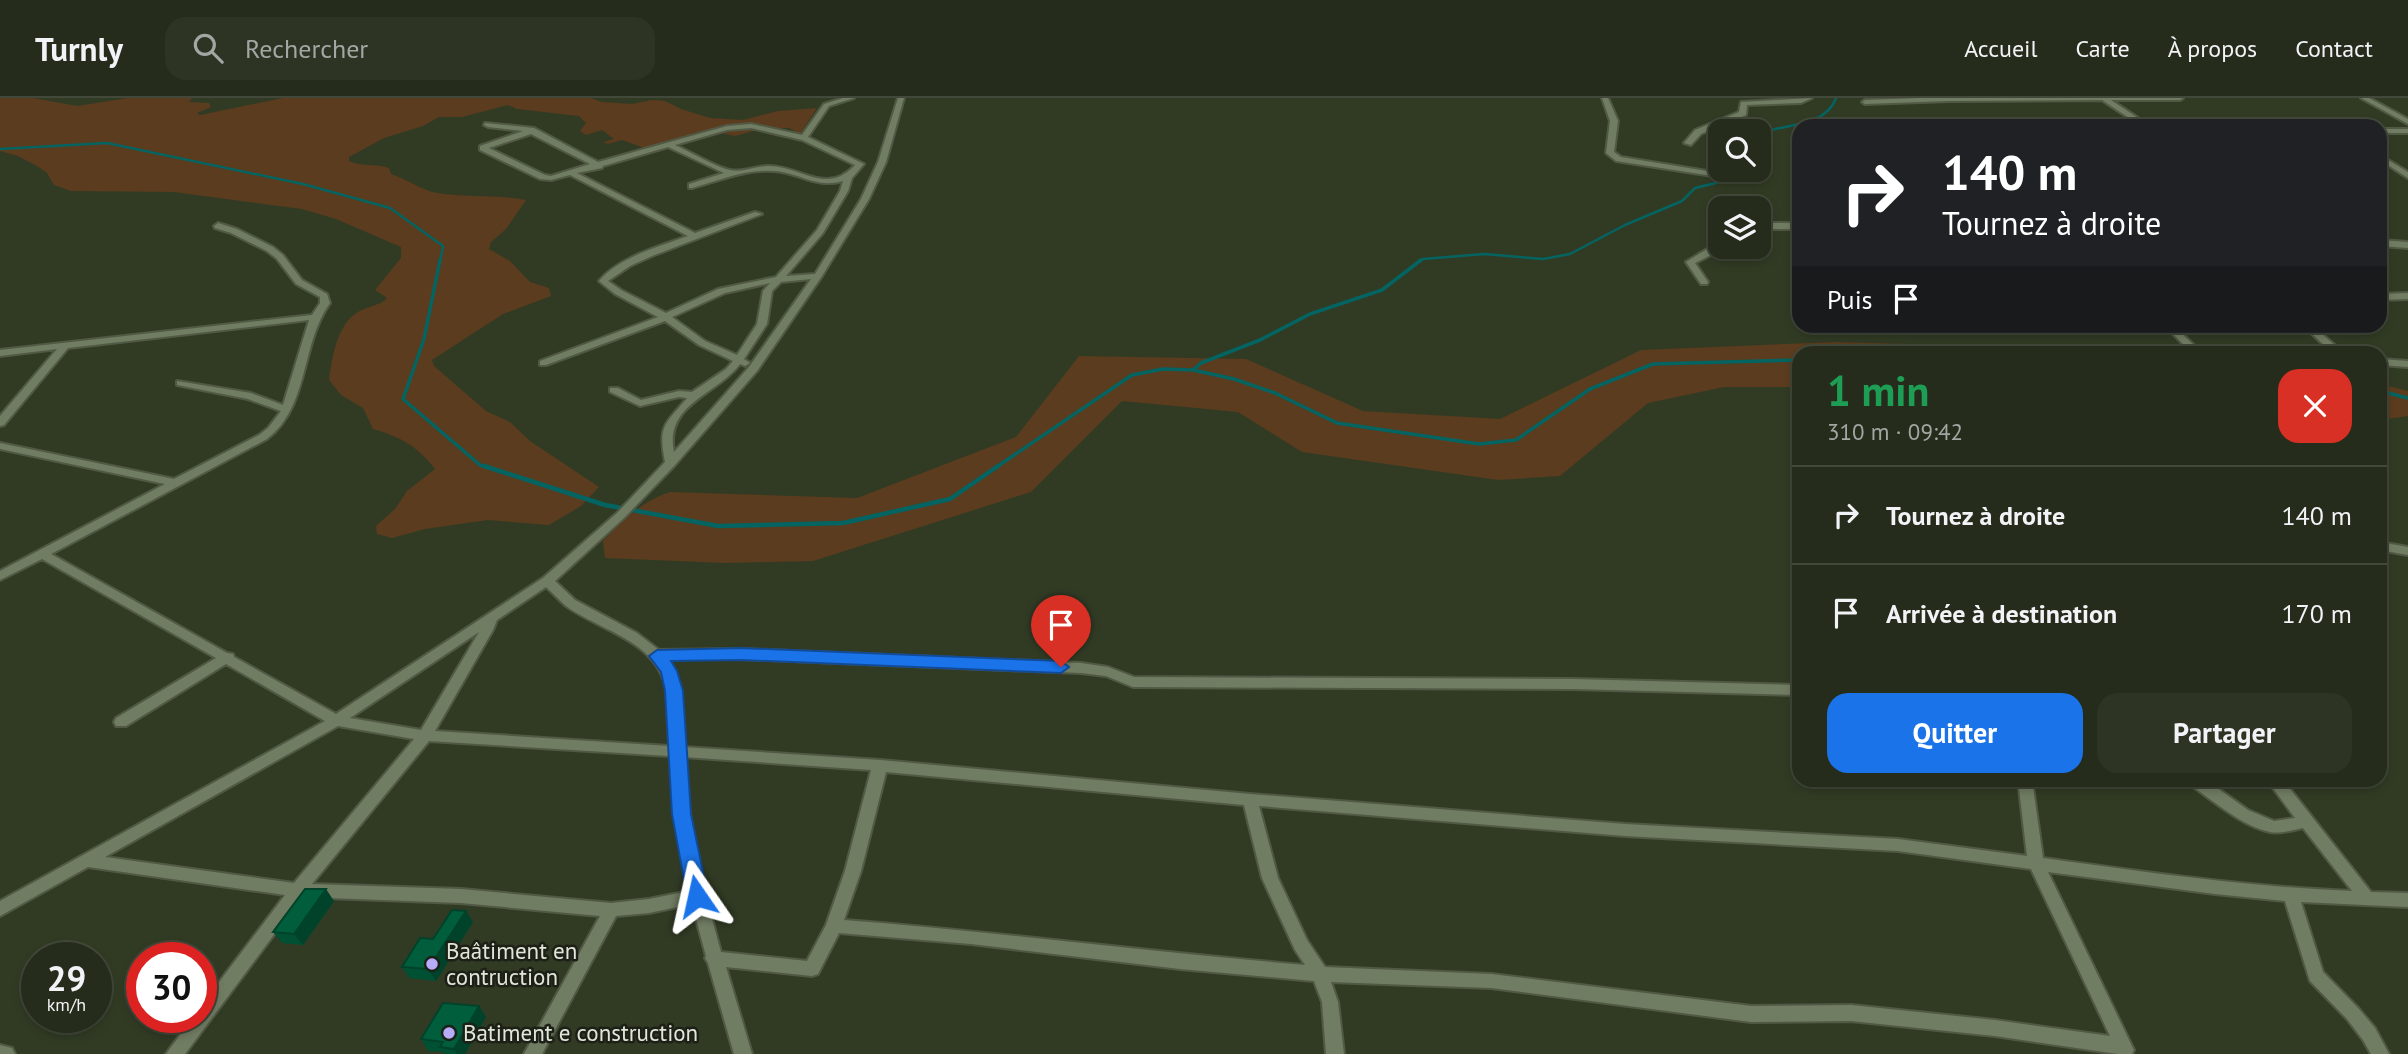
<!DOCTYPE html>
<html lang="fr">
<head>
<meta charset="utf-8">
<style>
  body { margin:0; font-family:"PT Sans",sans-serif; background:#2d3424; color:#f1f3f6; height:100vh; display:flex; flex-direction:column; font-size:26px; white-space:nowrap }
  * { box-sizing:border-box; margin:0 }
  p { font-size:23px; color:#a3a7a3 }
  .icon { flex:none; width:38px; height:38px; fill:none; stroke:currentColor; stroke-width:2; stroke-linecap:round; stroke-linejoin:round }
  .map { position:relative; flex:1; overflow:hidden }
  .side { position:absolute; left:1792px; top:248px; width:595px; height:441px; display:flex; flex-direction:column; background:#252c1b; border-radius:21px; box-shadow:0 4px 10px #0003,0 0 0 2px #42483a }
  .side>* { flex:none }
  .banner { position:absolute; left:1792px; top:21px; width:595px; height:214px; border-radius:21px; box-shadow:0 4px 10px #0003,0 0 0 2px #42483a; background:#202124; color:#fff; overflow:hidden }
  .fabs { position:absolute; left:1708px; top:21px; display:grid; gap:14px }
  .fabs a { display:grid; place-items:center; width:63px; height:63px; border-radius:14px; background:#252c1b; box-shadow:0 4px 10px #0003,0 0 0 2px #42483a; font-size:35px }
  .speed { position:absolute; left:21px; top:844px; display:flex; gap:14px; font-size:35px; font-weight:700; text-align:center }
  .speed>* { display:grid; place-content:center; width:91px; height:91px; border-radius:50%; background:#252c1b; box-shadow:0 4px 10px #0003,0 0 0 2px #42483a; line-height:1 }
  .speed small { font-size:18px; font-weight:400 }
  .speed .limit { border:10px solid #d22; background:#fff; color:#111 }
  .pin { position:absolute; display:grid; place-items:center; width:60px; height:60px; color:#fff; margin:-72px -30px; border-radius:50% 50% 50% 0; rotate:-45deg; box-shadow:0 0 7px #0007 }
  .pin .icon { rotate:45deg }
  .me { position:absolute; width:77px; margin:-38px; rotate:349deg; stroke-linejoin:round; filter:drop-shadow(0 0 5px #0008) }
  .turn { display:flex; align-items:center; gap:24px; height:147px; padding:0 35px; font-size:32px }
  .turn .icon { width:91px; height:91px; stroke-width:2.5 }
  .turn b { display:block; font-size:49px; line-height:60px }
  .then { display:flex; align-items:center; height:66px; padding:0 35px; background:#0003; gap:14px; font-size:26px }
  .round { display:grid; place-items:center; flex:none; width:74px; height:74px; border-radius:21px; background:#2d3424 }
  .head { display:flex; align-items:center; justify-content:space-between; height:119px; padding:0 35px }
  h1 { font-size:42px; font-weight:700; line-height:52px; color:#1e9e55 }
  .button { display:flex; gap:14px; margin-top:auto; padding:14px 35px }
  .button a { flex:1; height:80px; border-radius:21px; background:#1a73e8; color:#fff; font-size:28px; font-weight:700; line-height:80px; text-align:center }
  .button a+a { background:#2d3424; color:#f1f3f6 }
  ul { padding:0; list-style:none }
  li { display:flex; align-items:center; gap:21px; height:98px; padding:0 35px; border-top:2px solid #42483a }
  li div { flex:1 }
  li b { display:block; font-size:26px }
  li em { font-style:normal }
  header { display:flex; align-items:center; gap:42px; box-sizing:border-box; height:98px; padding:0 35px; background:#252c1b; border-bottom:2px solid #42483a }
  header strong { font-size:33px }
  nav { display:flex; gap:38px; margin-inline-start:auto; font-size:24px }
  .search { width:490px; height:63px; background:#2d3424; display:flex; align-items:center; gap:18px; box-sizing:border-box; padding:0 24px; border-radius:21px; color:#a3a7a3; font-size:26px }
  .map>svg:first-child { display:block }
  .green { fill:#5b3c1e }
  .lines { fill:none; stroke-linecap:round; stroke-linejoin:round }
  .stream-far2 { stroke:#046462; stroke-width:2.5 }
  .stream-far1 { stroke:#046462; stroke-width:3.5 }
  .stream { stroke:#046462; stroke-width:4.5 }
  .street-casing { stroke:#515945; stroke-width:4 }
  .street { fill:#717d63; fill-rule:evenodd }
  .wall { fill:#005134 }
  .shaded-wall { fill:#00422a }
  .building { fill:#005e3c; stroke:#00422a; stroke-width:2 }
  .route { fill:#1a73e8; stroke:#114b97; stroke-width:2 }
  .poi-dot { fill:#b6acf8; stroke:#1c2016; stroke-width:2.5 }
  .labels { text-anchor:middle; stroke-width:5; stroke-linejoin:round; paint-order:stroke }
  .near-poi-label { font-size:23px; fill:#e0e7d9; stroke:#1c2016; text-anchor:start }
</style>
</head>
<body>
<header>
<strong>Turnly</strong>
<div class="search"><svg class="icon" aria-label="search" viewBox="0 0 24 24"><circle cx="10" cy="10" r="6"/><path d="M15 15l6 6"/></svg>Rechercher</div>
<nav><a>Accueil</a><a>Carte</a><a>À propos</a><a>Contact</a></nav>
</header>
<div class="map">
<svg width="2408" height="956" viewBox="0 0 2408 956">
  <rect width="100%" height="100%" fill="#313b24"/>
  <!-- green -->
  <path class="green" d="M0 0H33L77 8 128 0H192L189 4 209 5 211 9 197 15 200 17 283 0H591L602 4 632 6 652 2 665 3 681 11 710 20 743 22 778 13 817 10 800 36 789 30 761 31 735 38 716 34 695 35 647 51 622 42 608 46 603 44 614 41 602 32 586 37 580 33 586 25 579 18 517 11 508 7 462 19H439L423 28 384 40 349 59V63C362 69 376 65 389 70L391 76C407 81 421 92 437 95 467 100 496 96 526 102L506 131 491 144 489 151 510 163 530 184 549 190 551 198 503 216 432 262 434 268 486 313 510 324 530 343 599 389 581 408 549 427 488 422 425 431 392 440 377 436 376 428 395 411 407 393 435 371C417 348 401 339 373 331L363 310 341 297 329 282C332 260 337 226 358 214 368 208 380 208 387 200L375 192 401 160V149L336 121 302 111 174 94 71 93 54 87 47 75 37 68 18 58 0 53Z
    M1835 244 1982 248 2019 255 1799 256V289H1724L1648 305 1560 378 1498 382 1302 354 1238 314 1122 303 1031 394 813 463 725 465 605 460 603 443C623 422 642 403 670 394L857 400 1016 339 1079 258 1246 261 1363 313 1500 321 1641 252Z
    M2380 286 2408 293V318L2380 322Z"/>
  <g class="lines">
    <!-- stream-far2 -->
    <path class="stream-far2" d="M0 51 107 45 303 86 390 110 443 148 440 164
      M1419 164 1423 161 1484 156 1543 161 1570 156 1625 127 1682 103 1695 90 1765 73C1774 59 1770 52 1761 39L1764 34C1788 26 1826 28 1836 0"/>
    <!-- stream-far1 -->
    <path class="stream-far1" d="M440 162 424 241 403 301 480 367 490 370
      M1193 272 1201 265 1260 242 1310 216 1382 192 1421 162
      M2380 293 2408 300
      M995 370 1132 277 1163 271 1193 272 1234 281 1275 295 1337 325 1479 346 1516 342 1590 291 1653 266 1799 262"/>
    <!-- stream -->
    <path class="stream" d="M484 368 605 407 718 428 843 425 950 401 998 368"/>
    <defs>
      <path id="street" d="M843 0H854L829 8 808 39 864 66 852 80 848 93 823 135 786 178 815 176 861 101 878 64 898 0H904L886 64 869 101 822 178 757 273 675 367 625 419 555 483 575 502 637 535 659 552 741 551 1081 565 1108 569 1134 579 1573 581 1799 587V597L1573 591 1133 589 1106 578 1081 575 741 561H666C685 591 682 615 683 649L880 662 1250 696 1625 726 1898 741 2027 758 2018 682H2032L2043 760C2146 774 2248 789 2352 793L2303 730C2294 732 2280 736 2270 734 2240 727 2214 703 2189 686L2187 682H2206L2248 712 2274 723 2295 720 2267 682H2283L2371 794 2408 795V809L2301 804 2323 874 2359 911 2375 930 2389 956H2371L2363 942 2347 921 2310 883 2285 803 2215 796 2048 774 2131 946 2134 952 2132 956H2118L1995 938 1851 923 1751 924 1491 890 1331 884 1338 904 1344 956H1326L1322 904 1314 883 1180 871 971 846 839 835 818 876 812 878 726 869 752 956H734L708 865 705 860 706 858 692 806 649 815 616 818 542 956H524L600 818 461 805 302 799 185 956H166L193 919H201V908L285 797 88 769 0 818V803L325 623 226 566 126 628H116L114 624 116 620 216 560 42 461 0 482V473L165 386 0 351V345L174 381 259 337 268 330 281 313 248 301 177 287V283L251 295 283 307 309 222 68 250 4 327 0 328V318L57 251 0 258V252L312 217 320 205V199L296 186 277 161 267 153 231 135 215 130 214 128 218 125 237 131 273 149 283 157 302 182 327 196 330 205C300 247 310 308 267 341L51 456 227 555 233 556 234 559 336 616 543 480 617 415 665 364C658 327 664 328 687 300L679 299 640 308 610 294V290H618L641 302 679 293 692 294 726 271 733 263 699 247 665 223 546 267H540V263L658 219 615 196 599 183C619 159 658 149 688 138L570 77 551 82 540 81 480 52V48L523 33 488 29 484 27 485 25 534 30 598 64 727 28 751 26 802 37 824 6ZM751 30 802 42 855 67C826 98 802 68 768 68 757 68 741 75 730 72 715 69 691 54 675 47L727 32ZM531 36 590 66 551 78 545 77 489 50ZM668 49 724 75 689 86V90H692C718 83 745 71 773 73 800 74 814 91 843 83L840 93 817 132 776 179 718 191 666 215 621 192 608 183 630 168 652 158 762 116 755 114 695 135 577 75 602 70 603 68ZM811 181 749 269 674 354C664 306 718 296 740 266L745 268 750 265 744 261 767 226 772 193 781 184ZM770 185 763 193 757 226 737 257 705 243 672 219 725 195ZM546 489C553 495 559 502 566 508 602 534 657 542 667 593 671 610 668 630 669 648L435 633 493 532 497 522ZM479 534 421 632 350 620ZM338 628 414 641 294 785 105 759ZM429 643 670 658 675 716 689 793 649 801 611 805 461 791 312 786ZM684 659 871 672 845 773 826 827 807 863 721 854C703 790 688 726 684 659ZM886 674 1244 707 1262 780 1295 852 1305 867C1151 854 998 834 844 822L861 773ZM1259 708 1625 738 1898 753 2031 771 2110 938 1995 922 1851 907 1751 908 1491 876 1325 869 1307 842 1278 780Z
        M1602 0H1608L1618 23 1614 54 1621 59 1713 74 1717 76 1713 78 1616 63 1606 55 1610 23Z
        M1812 0 1801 5 1747 7 1746 17 1701 36 1691 47 1684 45 1695 32 1739 14 1741 4Z
        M1918 0H2183L2180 2H2111L2150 28H2141L2102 2 1949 3 1865 6 1862 4 1865 2Z
        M2361 0H2369L2408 21V26Z
        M2380 31H2408V35H2380Z
        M2380 57 2408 74V80L2380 62Z
        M1759 125H1799V131H1759Z
        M2380 142 2408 144V150L2380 148Z
        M1720 143 1722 149 1713 156 1695 165 1708 184 1707 186H1701L1686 164Z
        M2408 195V201L2380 202V196Z
        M2165 228H2174L2203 256H2193Z
        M2303 228H2313L2345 256H2334Z
        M2380 261 2408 263V269L2380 267Z
        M2380 444 2408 449V457L2380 452Z
        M0 947 12 950 15 956H0Z"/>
    </defs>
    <!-- street casing -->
    <use href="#street" class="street-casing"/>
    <!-- street -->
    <use href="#street" class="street"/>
  </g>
  <!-- wall -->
  <path class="wall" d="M334 803 303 847 282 845 273 834Z
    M473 824 436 883 409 880 402 869 433 841Z
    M479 908 486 919 465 956H445L443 954 428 953 421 941Z"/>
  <!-- shaded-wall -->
  <path class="shaded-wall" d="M326 791 334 803 303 847 294 836Z
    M466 813 473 824 436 883 428 871Z
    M479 908 486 919 465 956H457L454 951Z"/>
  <!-- building -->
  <path class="building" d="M305 791H326L294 836 273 834Z
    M452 812 466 813 428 871 402 869 420 840 433 841Z
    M443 905 479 908 454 951 440 949 443 944 421 941Z"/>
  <!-- route -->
  <path class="route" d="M741 550 1061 563 1069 569 1061 575 741 562 671 563 677 573 683 593 691 716 708 798 705 804 697 807 690 804 687 798 672 716 665 593 661 574 649 558 657 552Z"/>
  <!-- markers -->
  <g class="poi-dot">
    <circle cx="432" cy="866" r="7"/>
    <circle cx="449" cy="935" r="7"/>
  </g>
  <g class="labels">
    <!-- near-poi labels -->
    <g class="near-poi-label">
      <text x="446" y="861">Baâtiment en<tspan x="446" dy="26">contruction</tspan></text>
      <text x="463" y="943">Batiment e construction</text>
    </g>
  </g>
</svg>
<div class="fabs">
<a><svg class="icon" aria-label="search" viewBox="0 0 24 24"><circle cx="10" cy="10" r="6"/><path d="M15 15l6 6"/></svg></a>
<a><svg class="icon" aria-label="layers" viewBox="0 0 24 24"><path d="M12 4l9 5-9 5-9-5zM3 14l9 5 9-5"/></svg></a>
</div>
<div class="speed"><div>29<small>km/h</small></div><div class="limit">30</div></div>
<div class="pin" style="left:1061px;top:569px;background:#d93025"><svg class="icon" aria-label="arrive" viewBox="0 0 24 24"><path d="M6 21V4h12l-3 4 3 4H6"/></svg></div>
<svg class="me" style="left:697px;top:798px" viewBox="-20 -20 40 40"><path d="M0-17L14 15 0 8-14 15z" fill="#1a73e8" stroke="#fff" stroke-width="4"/></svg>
<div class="banner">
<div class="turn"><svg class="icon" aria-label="right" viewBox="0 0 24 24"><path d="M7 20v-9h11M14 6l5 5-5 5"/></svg><div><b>140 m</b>Tournez à droite</div></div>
<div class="then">Puis<svg class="icon" aria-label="arrive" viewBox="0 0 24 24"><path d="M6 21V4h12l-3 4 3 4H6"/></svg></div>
</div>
<section class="side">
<div class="head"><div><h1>1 min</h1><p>310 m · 09:42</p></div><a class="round" style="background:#d93025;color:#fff"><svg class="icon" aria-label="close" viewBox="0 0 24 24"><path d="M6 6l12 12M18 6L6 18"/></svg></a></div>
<ul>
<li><svg class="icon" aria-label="right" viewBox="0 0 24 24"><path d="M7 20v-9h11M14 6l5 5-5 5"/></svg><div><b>Tournez à droite</b></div><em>140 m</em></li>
<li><svg class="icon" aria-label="arrive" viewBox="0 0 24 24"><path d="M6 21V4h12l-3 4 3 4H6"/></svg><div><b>Arrivée à destination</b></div><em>170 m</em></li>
</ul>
<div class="button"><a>Quitter</a><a>Partager</a></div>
</section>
</div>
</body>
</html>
